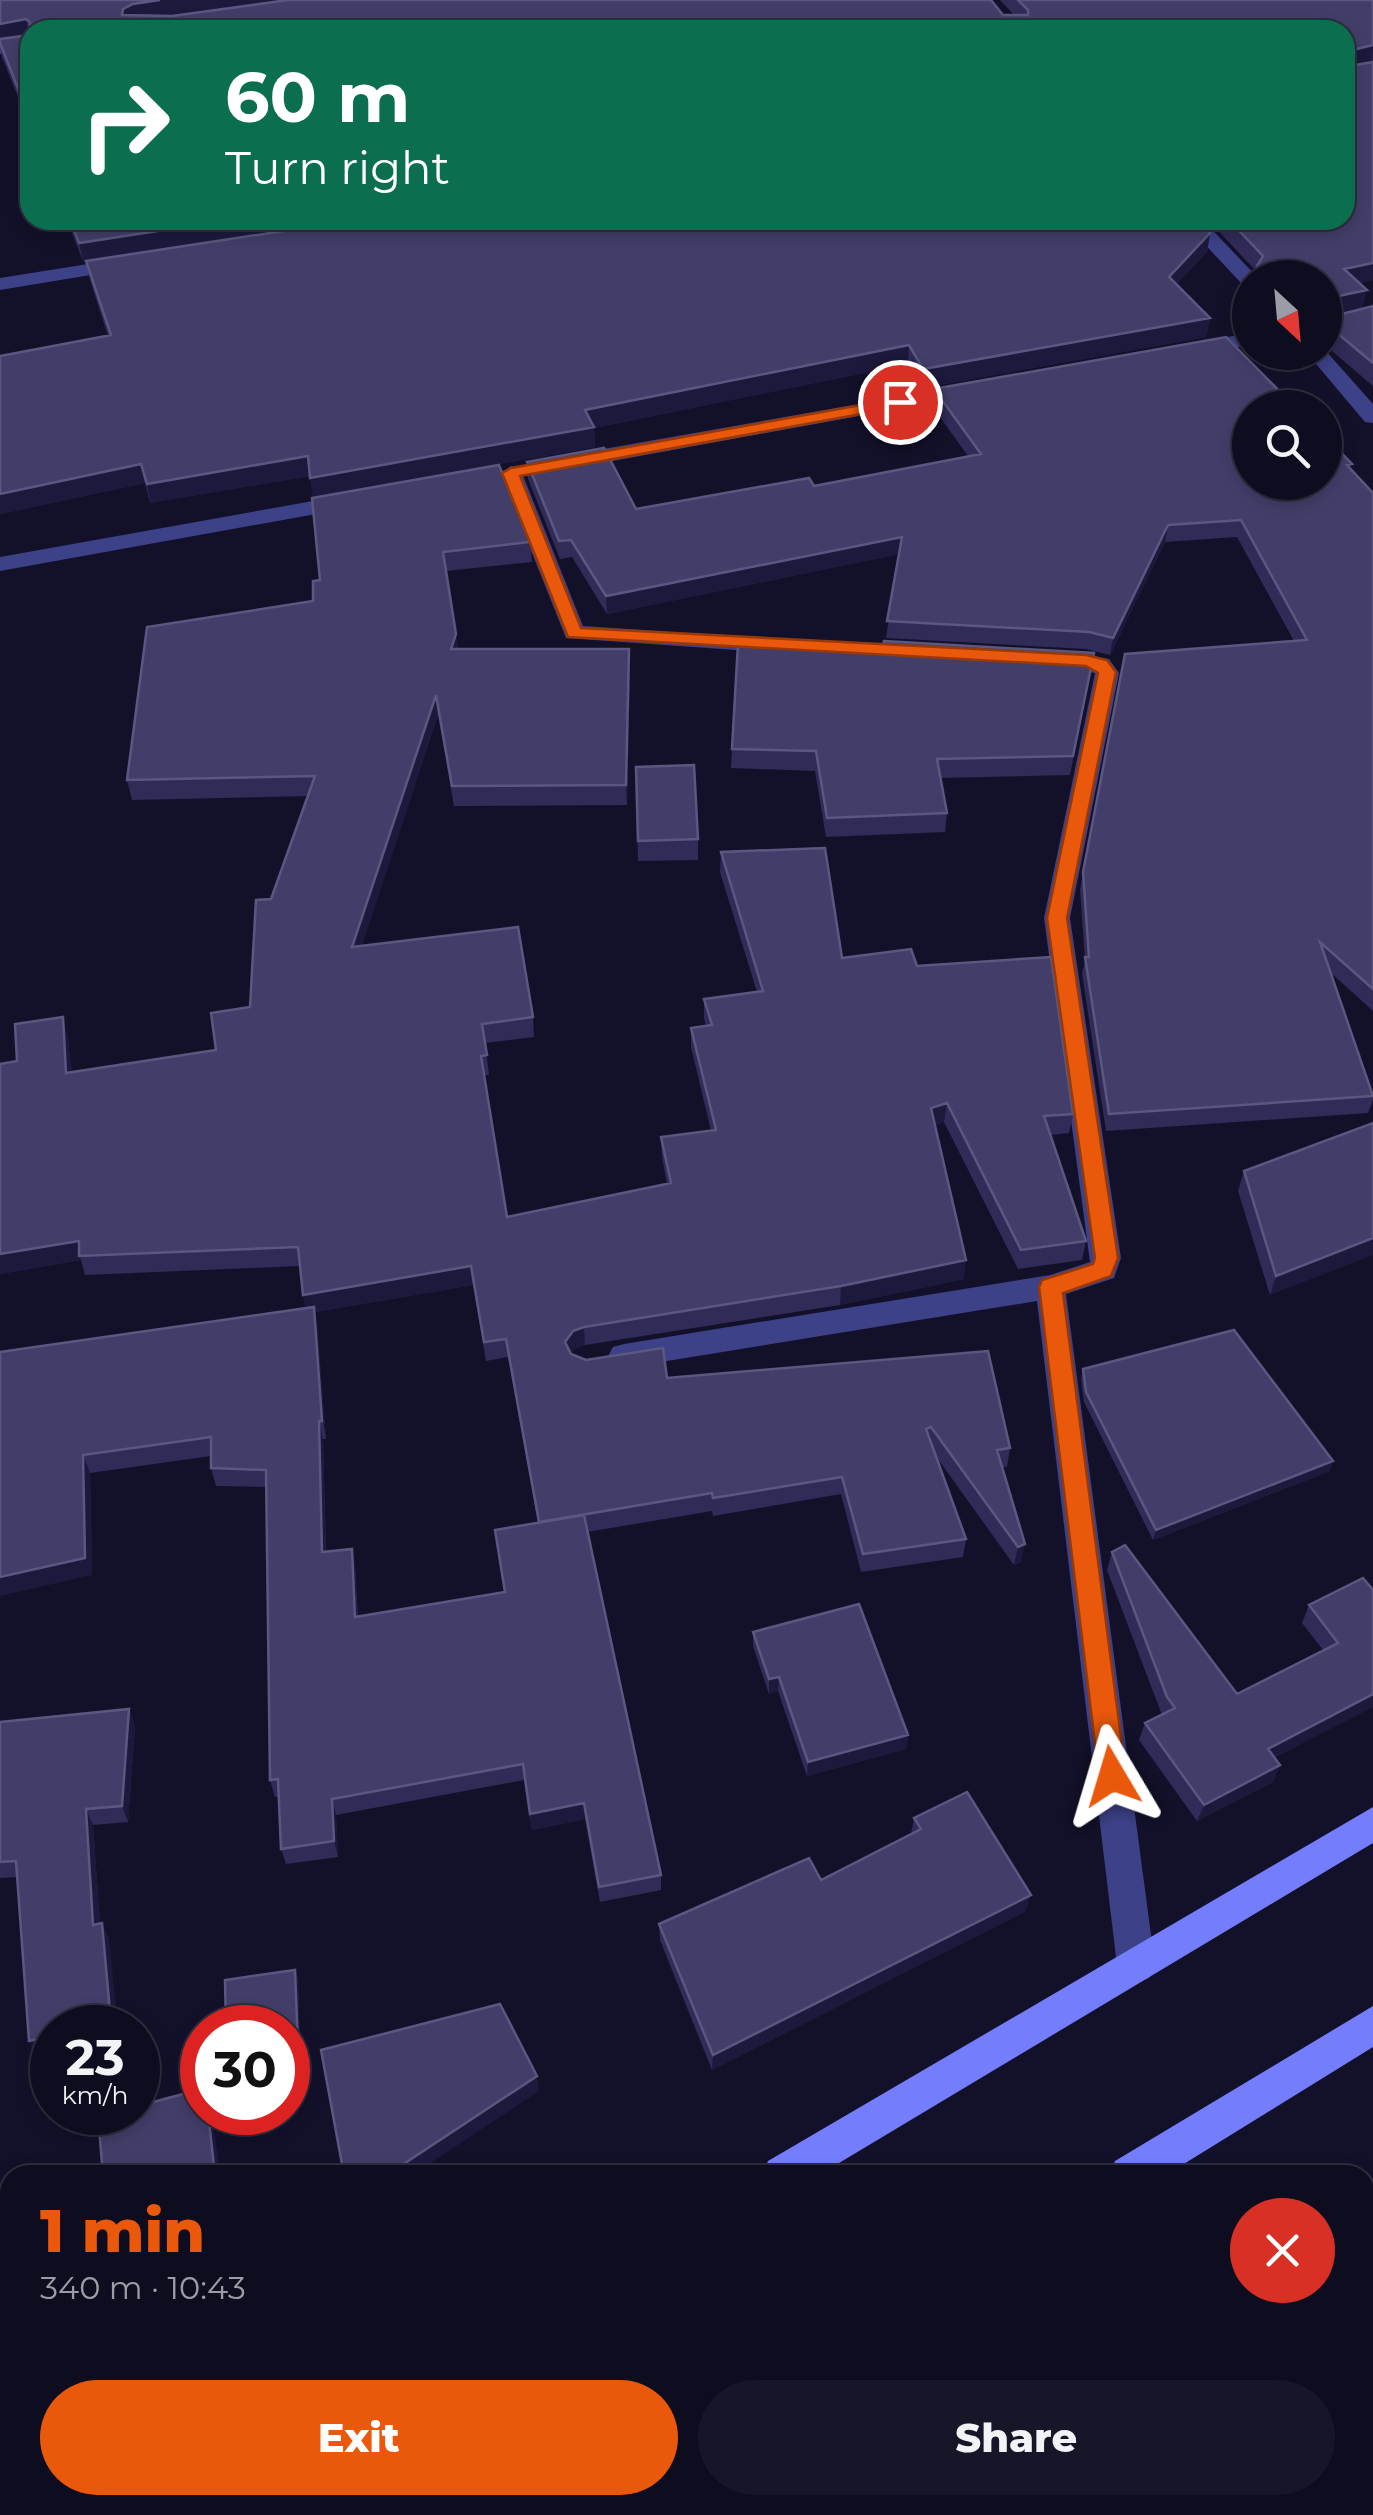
<!DOCTYPE html>
<html lang="en">
<head>
<meta charset="utf-8">
<style>
  body { margin:0; font-family:Montserrat,sans-serif; background:#171629; color:#f1f3f6; height:100vh; display:flex; flex-direction:column; font-size:38px; white-space:nowrap }
  * { box-sizing:border-box; margin:0 }
  p { font-size:32px; color:#9b9ca5 }
  .icon { flex:none; width:55px; height:55px; fill:none; stroke:currentColor; stroke-width:2; stroke-linecap:round; stroke-linejoin:round }
  .map { position:relative; flex:1; overflow:hidden }
  .sheet { position:absolute; left:0px; top:2165px; width:1375px; height:350px; display:flex; flex-direction:column; background:#0e0d20; border-radius:30px 30px 0 0; box-shadow:0 5px 15px #0003,0 0 0 2px #2e2d3e }
  .sheet>* { flex:none }
  .top-card { position:absolute; left:20px; top:20px; width:1335px; height:210px; border-radius:30px; box-shadow:0 5px 15px #0003,0 0 0 2px #2e2d3e; background:#0b6e4f; color:#fff; overflow:hidden }
  .needle { width:65px; rotate:154deg }
  .controls { position:absolute; left:1232px; top:260px; display:grid; gap:20px }
  .controls a { display:grid; place-items:center; width:110px; height:110px; border-radius:50%; background:#0e0d20; box-shadow:0 5px 15px #0003,0 0 0 2px #2e2d3e; font-size:50px }
  .speed { position:absolute; left:30px; top:2005px; display:flex; gap:20px; font-size:50px; font-weight:700; text-align:center }
  .speed>* { display:grid; place-content:center; width:130px; height:130px; border-radius:50%; background:#0e0d20; box-shadow:0 5px 15px #0003,0 0 0 2px #2e2d3e; line-height:1 }
  .speed small { font-size:25px; font-weight:400 }
  .speed .limit { border:15px solid #d22; background:#fff; color:#111 }
  .pin { position:absolute; display:grid; place-items:center; width:85px; height:85px; color:#fff; margin:-42px; border:5px solid #fff; border-radius:50%; box-shadow:0 2px 10px #0007 }
  .me { position:absolute; width:110px; margin:-55px; rotate:353deg; stroke-linejoin:round; filter:drop-shadow(0 0 8px #0008) }
  .turn { display:flex; align-items:center; gap:35px; height:210px; padding:0 40px; font-size:45px }
  .turn .icon { width:130px; height:130px; stroke-width:2.5 }
  .turn b { display:block; font-size:70px; line-height:85px }
  .round { display:grid; place-items:center; flex:none; width:105px; height:105px; border-radius:52px; background:#171629 }
  .head { display:flex; align-items:center; justify-content:space-between; height:170px; padding:0 40px }
  h1 { font-size:60px; font-weight:800; line-height:75px; color:#ea580c }
  .primary-button { display:flex; gap:20px; margin-top:auto; padding:20px 40px }
  .primary-button a { flex:1; height:115px; border-radius:60px; background:#ea580c; color:#fff; font-size:40px; font-weight:800; line-height:115px; text-align:center }
  .primary-button a+a { background:#171629; color:#f1f3f6 }
  .map>svg:first-child { display:block }
  .lines { fill:none; stroke-linecap:round; stroke-linejoin:round }
  .street { fill:#3d4187; fill-rule:evenodd }
  .secondary { fill:#747dfc; fill-rule:evenodd }
  .wall { fill:#302b57; fill-rule:evenodd }
  .shaded-wall { fill:#1d193d }
  .building { fill:#423e69; stroke:#5a5780; stroke-width:2.5 }
  .route { fill:#ea580c; stroke:#983908; stroke-width:2.5 }
</style>
</head>
<body>
<div class="map">
<svg width="1373" height="2515" viewBox="0 0 1373 2515">
  <rect width="100%" height="100%" fill="#13112a"/>
  <g class="lines">
    <!-- street -->
    <path class="street" d="M30 40V50L0 54V44Z
      M1182 220H1203L1257 277 1250 278V287L1243 285Z
      M126 258 136 264 133 268 0 290V278Z
      M1250 333V345L1194 355 1184 349 1194 343Z
      M1325 350 1373 404V423L1365 422 1306 352Z
      M972 384 979 386 983 390 979 394 569 469 558 462 569 455Z
      M511 466 522 473 583 626 780 639 792 646 780 653 566 638 500 473Z
      M352 494 363 501 360 506 0 571V557Z
      M1055 652 1109 659 1119 673 1070 918 1121 1258 1114 1278 1066 1294 1155 1965 1149 1978 1136 1983 1123 1978 1117 1965 1037 1301 624 1368 613 1365 608 1356 613 1347 624 1344 1050 1275 1090 1262 1044 918 1095 673 1047 664 1043 659Z
      M1373 2398V2443L1365 2446V2401Z
      M1221 2505H1273L1269 2515H1216Z"/>
    <!-- secondary -->
    <path class="secondary" d="M1373 1807V1843L819 2175H762L768 2161Z
      M1373 2006V2047L1166 2175H1109L1115 2161Z
      M1373 2206V2248L1365 2251V2209Z
      M197 2505H251L247 2515H192Z
      M566 2505H620L616 2515H561Z
      M909 2505H963L959 2515H904Z"/>
  </g>
  <!-- wall -->
  <path class="wall" d="M0 0 1014 15 1000 0H1373V280L1359 283 1362 309 1373 306V386L1325 345V278H1255L1256 271 1208 220H1345V30H30V127L2 57 0 46Z
    M67 220H352L83 261Z
    M1210 233 1207 252 1176 284 1210 318 1206 337 922 388 908 364 594 428 595 447 313 497 310 476 150 503 145 483 0 514V356L108 336 90 280 86 261Z
    M934 389 1351 470 1373 493V1011L1331 973 1373 1093V1100L1368 1113 1106 1131 1082 974 1085 960 1080 889 1125 654 1294 641 1237 537 1165 542 1110 655 1086 649 886 638 899 554 607 614 572 557 560 559 528 479 527 462 636 509 814 486 968 456 932 406Z
    M312 498 530 542 532 562 446 571 458 649 630 669 627 805 454 806 438 715 361 946 533 1017 534 1037 485 1043 489 1075H484L507 1217 667 1184 662 1157 661 1137 711 1131 691 1047V1028L706 1026 704 1018V999L757 992 720 872 721 852 842 958 917 966 1073 1114 1069 1133 1050 1135 1086 1241 1082 1260 1018 1269 944 1122 935 1125 964 1279 840 1305 585 1345 574 1349 571 1354 586 1360 667 1378 988 1351 1010 1448 1007 1467H1002L1021 1562 1014 1565 935 1455 966 1539 963 1557 861 1572 841 1494 713 1516 712 1511 587 1532 661 1875V1890L600 1902 585 1819 532 1830 524 1780 336 1815 338 1857 286 1864 281 1849 279 1796 275 1797 270 1780 266 1487 216 1486 211 1468V1456L90 1473 92 1575 0 1352 306 1308 300 1266 85 1275 81 1260 0 1274V1064L17 1061 68 1037 71 1072 216 1050 250 1007 271 899 308 796 132 800 127 780 313 601 320 580ZM473 1285 486 1361 508 1357 538 1523 495 1530 504 1592 358 1616 355 1566 352 1549 326 1551 323 1439H326L317 1326 315 1312Z
    M1094 653 1070 775 940 778 947 813 945 832 826 837 815 771 731 768 732 749Z
    M636 767 698 839V860L638 861Z
    M1373 1123 1270 1295 1238 1191 1244 1171Z
    M1083 1369 1330 1471 1153 1540 1084 1402 1081 1379Z
    M1112 1552 1237 1694 1323 1650 1302 1623 1309 1605 1373 1590 1275 1758 1280 1765 1273 1782 1197 1821 1139 1740 1145 1723 1162 1715 1107 1570Z
    M753 1632 908 1735 906 1749 807 1776 778 1691 769 1694 753 1646Z
    M129 1709 135 1726 128 1822 93 1825 100 1924 109 1938 38 2055 29 2041 18 1877 0 1878V1722Z
    M914 1818 1026 1911 712 2070 660 1940 659 1924 821 1880 911 1834Z
    M295 1970 298 1978 300 2053 288 2055V2028Z"/>
  <!-- shaded-wall -->
  <path class="shaded-wall" d="M160 0H289L136 21 122 15 123 9 133 4Z
    M26 19 30 36 0 42V24Z
    M1373 45 1372 62 1345 69V52Z
    M229 220H352L83 261 79 243Z
    M1210 233 1207 252 1166 296 1169 277Z
    M1373 263V280L1340 288 1344 269Z
    M1367 290 1362 309 1325 316 1329 298Z
    M1210 318 1206 337 922 388 923 369Z
    M909 345 908 364 594 428 595 447 313 497 310 478 585 410Z
    M308 456 311 476 150 503 147 484Z
    M141 464 145 483 0 514V494Z
    M1168 525 1165 542 1110 655 1113 638Z
    M902 537 900 554 607 614 606 596Z
    M456 634 458 654 451 649Z
    M629 649 630 669 627 805 626 785Z
    M436 695 438 715 355 967 352 947Z
    M63 1017 68 1037 72 1093 66 1073Z
    M947 1103 944 1122 929 1128 931 1108Z
    M1373 1238V1255L1270 1295 1276 1276Z
    M79 1241 81 1260 0 1274V1254Z
    M966 1260 964 1279 840 1305 841 1286Z
    M471 1266 473 1285 315 1312 317 1326 326 1439 303 1295Z
    M584 1327 585 1345 574 1349 567 1360 565 1342 573 1331Z
    M319 1421 323 1439 326 1569 322 1552Z
    M83 1455 90 1473 92 1575 0 1596V1577Z
    M1333 1461 1330 1471 1153 1540 1156 1530Z
    M1025 1544 1021 1562 1014 1565 1018 1547Z
    M352 1549 355 1566 358 1634 355 1617Z
    M779 1677 778 1691 769 1694V1679Z
    M1373 1694V1707L1261 1765 1268 1749Z
    M129 1709 135 1726 128 1822 122 1806Z
    M908 1735 906 1749 807 1776 808 1762Z
    M1280 1765 1273 1782 1197 1821 1204 1805Z
    M332 1799 336 1815 338 1857 334 1841Z
    M584 1803 585 1819 532 1830 530 1814Z
    M86 1809 93 1825 101 1940 93 1925Z
    M1031 1895 1026 1911 712 2070 713 2055Z
    M102 1923 109 1938 118 2028H91Z
    M295 1970 298 1978 300 2053 298 2046Z
    M52 2036V2052L38 2055 29 2041Z
    M537 2076 539 2091 412 2175H387Z
    M208 2112H212L220 2175H215Z
    M10 2480V2493L0 2497V2484Z"/>
  <!-- building -->
  <path class="building" d="M0 0H160L133 4 123 9 122 15 172 16 288 0H991L1003 15H1028V10L1018 0H1373V45L1345 52 1349 66 1373 62V263L1344 269 1367 290 1329 298 1326 313 1330 317 1373 306V363L1325 323V278H1271L1257 266 1263 256 1229 220H1345V30H30V119L0 43V39L29 35 30 22 26 19 0 24Z
    M70 220H229L79 243Z
    M355 220H1198L1210 233 1169 277 1210 318 923 369 909 345 585 410 594 427 310 478 308 456 147 484 141 464 0 494V356L111 335 86 261Z
    M1226 337 1296 408H1250V482H1325V436L1352 464 1347 465 1373 493V989L1320 942 1373 1096 1109 1114 1085 957H1089L1083 872 1125 654 1307 640 1241 520 1168 525 1113 638 1089 632 887 621 902 537 606 596 571 540 559 541 527 462 604 448 636 509 809 478 814 486 981 454 934 389Z
    M499 465 530 542 443 552 456 634 451 649H629L626 785 452 786 436 695 352 947 518 927 533 1017 482 1024 487 1055 481 1056 507 1217 671 1183 661 1137 716 1130 691 1028 712 1025 704 999 763 991 721 852 825 848 842 958 911 949 917 966 1051 957 1073 1114 1044 1116 1086 1241 1021 1250 947 1103 931 1108 966 1260 841 1286 584 1327 573 1331 565 1342 571 1354 586 1360 663 1348 667 1378 988 1351 1010 1448 997 1450 1025 1544 1018 1547 931 1427 926 1429 966 1539 863 1554 842 1477 713 1498 712 1493 539 1522 506 1339 484 1342 471 1266 303 1295 298 1247 79 1256V1241L0 1254V1064L17 1061 15 1024 63 1017 66 1073 216 1050 211 1013 250 1007 256 900 271 899 315 776 127 780 147 627 313 601V581L320 580 312 498Z
    M884 641 1094 653 1073 756 937 759 947 813 827 818 816 751 732 749 738 643 883 648Z
    M694 765 698 839 638 841 636 767Z
    M1373 1123V1238L1276 1276 1244 1171Z
    M314 1307 322 1421H319L322 1552 352 1549 355 1617 505 1592 495 1530 584 1515 661 1875 599 1887 584 1803 530 1814 523 1764 332 1799 334 1841 281 1849 278 1779 270 1780 266 1470 211 1468V1437L83 1455 85 1558 0 1577V1352Z
    M1234 1330 1333 1461 1156 1530 1086 1392 1083 1369Z
    M1125 1545 1237 1694 1338 1643 1309 1605 1363 1578 1373 1590V1694L1268 1749 1280 1765 1204 1805 1145 1723 1175 1708 1167 1697 1112 1552Z
    M859 1604 908 1735 808 1762 779 1677 769 1679 753 1632Z
    M129 1709 122 1806 86 1809 93 1925 102 1923 111 2023 91 2028H52V2036L29 2041 16 1861 0 1862V1722Z
    M967 1792 1031 1895 713 2055 659 1924 809 1858 821 1880 921 1829 914 1818Z
    M295 1970 298 2046 288 2047V2028H226L225 1980Z
    M500 2004 537 2076 387 2175H344L321 2050Z
    M202 2089V2112H208L215 2175H103L98 2116 110 2112H138V2106Z
    M10 2284V2480L0 2484V2287Z"/>
  <!-- route -->
  <path class="route" d="M900 398 908 402 905 406 520 476 581 628 1086 655 1107 660 1116 672 1067 918 1118 1258 1111 1276 1063 1293 1126 1776 1122 1785 1112 1789 1103 1785 1099 1776 1039 1287 1042 1280 1093 1264 1095 1258 1047 918 1098 673 1086 666 568 637 502 473 511 468Z"/>
</svg>
<div class="controls">
<a><svg class="needle" viewBox="-14 -14 28 28"><path d="M0-13l5 13h-10z" fill="#e53935"/><path d="M0 13l5-13h-10z" fill="#9b9ca5"/></svg></a>
<a><svg class="icon" aria-label="search" viewBox="0 0 24 24"><circle cx="10" cy="10" r="6"/><path d="M15 15l6 6"/></svg></a>
</div>
<div class="speed"><div>23<small>km/h</small></div><div class="limit">30</div></div>
<div class="pin" style="left:900px;top:402px;background:#d93025"><svg class="icon" aria-label="arrive" viewBox="0 0 24 24"><path d="M6 21V4h12l-3 4 3 4H6"/></svg></div>
<svg class="me" style="left:1112px;top:1776px" viewBox="-20 -20 40 40"><path d="M0-17L14 15 0 8-14 15z" fill="#ea580c" stroke="#fff" stroke-width="4"/></svg>
<div class="top-card">
<div class="turn"><svg class="icon" aria-label="right" viewBox="0 0 24 24"><path d="M7 20v-9h11M14 6l5 5-5 5"/></svg><div><b>60 m</b>Turn right</div></div>
</div>
<section class="sheet">
<div class="head"><div><h1>1 min</h1><p>340 m · 10:43</p></div><a class="round" style="background:#d93025;color:#fff"><svg class="icon" aria-label="close" viewBox="0 0 24 24"><path d="M6 6l12 12M18 6L6 18"/></svg></a></div>
<div class="primary-button"><a>Exit</a><a>Share</a></div>
</section>
</div>
</body>
</html>
